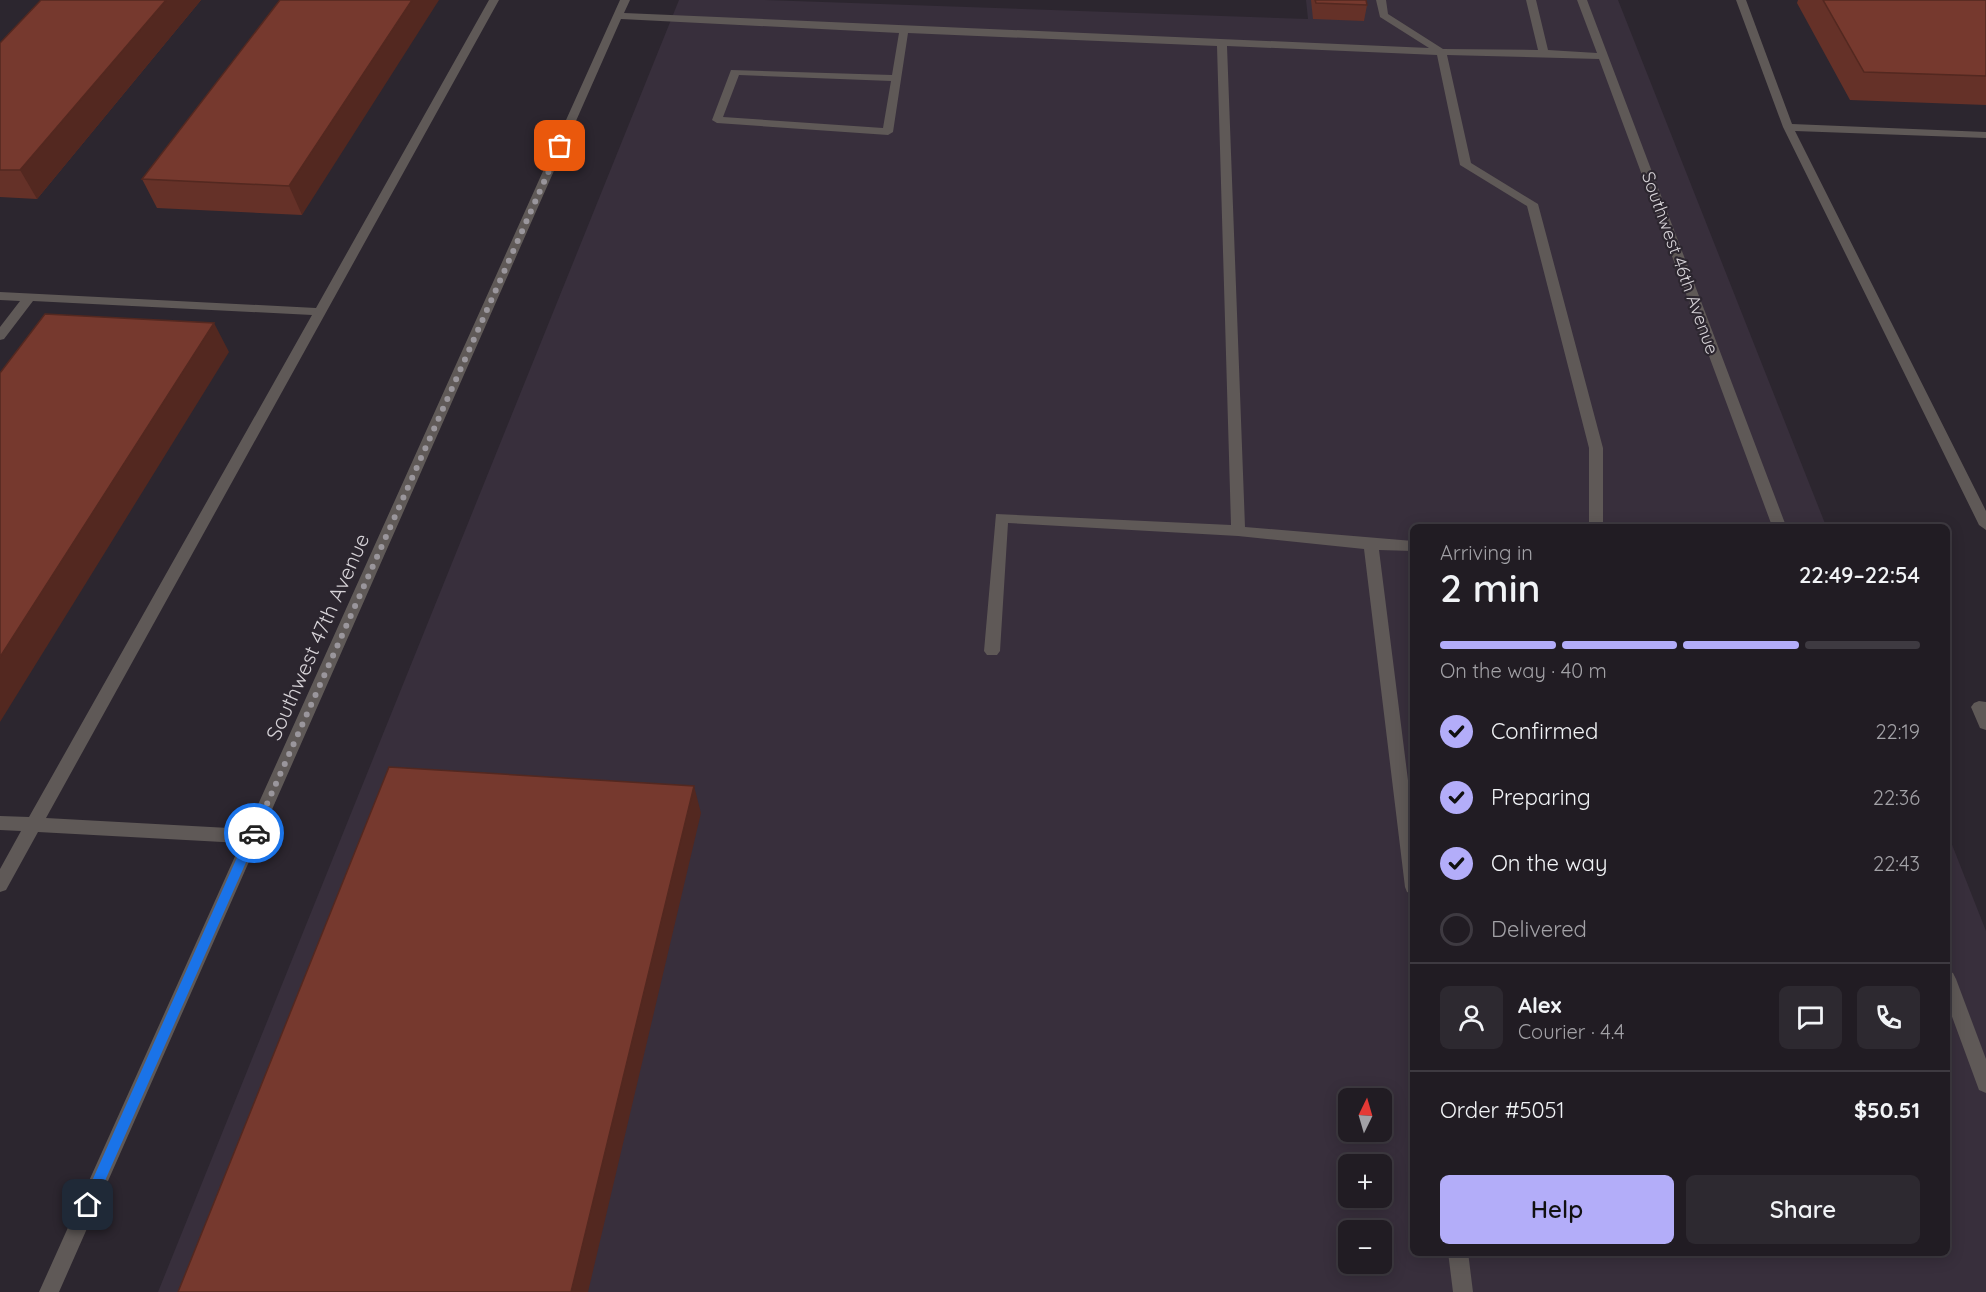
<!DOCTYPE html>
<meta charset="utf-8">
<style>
body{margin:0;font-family:Quicksand,sans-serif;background:#2d2930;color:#f1f3f6;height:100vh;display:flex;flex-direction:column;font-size:22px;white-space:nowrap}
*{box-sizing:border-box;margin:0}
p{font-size:20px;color:#a2a1a6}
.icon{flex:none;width:33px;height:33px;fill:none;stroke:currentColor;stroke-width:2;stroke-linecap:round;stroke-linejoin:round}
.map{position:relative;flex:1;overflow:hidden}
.sheet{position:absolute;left:1410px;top:524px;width:540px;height:732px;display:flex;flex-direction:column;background:#211c23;border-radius:9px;box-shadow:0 3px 15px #0003,0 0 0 2px #3e3a41}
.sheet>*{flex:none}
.needle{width:39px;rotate:5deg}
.buttons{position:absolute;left:1338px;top:1088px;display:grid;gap:12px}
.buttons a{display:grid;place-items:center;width:54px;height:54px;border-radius:9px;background:#211c23;box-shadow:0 3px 15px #0003,0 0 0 2px #3e3a41;font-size:30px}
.pin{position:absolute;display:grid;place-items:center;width:51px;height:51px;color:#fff;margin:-26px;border-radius:12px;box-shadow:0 3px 9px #0006}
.courier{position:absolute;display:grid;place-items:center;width:60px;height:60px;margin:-30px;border:4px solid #1a73e8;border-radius:50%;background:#fff;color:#222;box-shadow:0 2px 8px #0007}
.overview em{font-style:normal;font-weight:600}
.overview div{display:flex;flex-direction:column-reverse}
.overview{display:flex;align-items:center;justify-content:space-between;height:102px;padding:0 30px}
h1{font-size:39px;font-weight:600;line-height:45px}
.bar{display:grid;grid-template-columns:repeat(4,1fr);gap:9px 6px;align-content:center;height:72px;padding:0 30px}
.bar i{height:8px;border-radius:4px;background:#3e3a41}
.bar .current{background:#b3adf9}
.bar p{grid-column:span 4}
.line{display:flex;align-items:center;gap:15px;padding:0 30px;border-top:2px solid #3e3a41}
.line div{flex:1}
.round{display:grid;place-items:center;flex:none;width:63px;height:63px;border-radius:9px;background:#2d2930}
ol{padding:0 30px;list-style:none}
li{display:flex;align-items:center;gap:18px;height:66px}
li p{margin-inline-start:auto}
li .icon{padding:6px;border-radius:50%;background:#b3adf9;color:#111;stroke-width:4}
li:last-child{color:#a2a1a6}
li i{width:33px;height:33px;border:3px solid #3e3a41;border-radius:50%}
.action{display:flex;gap:12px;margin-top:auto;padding:12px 30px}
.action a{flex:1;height:69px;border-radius:9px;background:#b3adf9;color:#111;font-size:24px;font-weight:600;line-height:69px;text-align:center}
.action a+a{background:#2d2930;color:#f1f3f6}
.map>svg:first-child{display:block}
.built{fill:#382f3c;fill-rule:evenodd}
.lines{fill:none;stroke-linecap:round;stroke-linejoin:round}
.minor{fill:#5f5957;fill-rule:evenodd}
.wall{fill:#653128}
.shaded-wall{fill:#532820}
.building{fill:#76392e;stroke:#532820;stroke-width:1.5}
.route{fill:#1a73e8}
.done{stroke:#9a969c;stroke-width:6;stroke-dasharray:0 10.8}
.labels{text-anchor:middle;stroke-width:4.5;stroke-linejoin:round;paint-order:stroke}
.far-street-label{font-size:18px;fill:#d6d2d7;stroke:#2c262f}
.street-label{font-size:21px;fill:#d6d2d7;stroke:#2c262f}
</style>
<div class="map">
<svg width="1986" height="1292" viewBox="0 0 1986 1292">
<rect width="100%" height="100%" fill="#2c262f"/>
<path class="built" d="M 679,0 L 765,0 L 1308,19 L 1306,0 L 1618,0 L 1826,526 L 1413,526 L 1413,1252 L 1947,1252 L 1947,832 L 1986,931 L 1986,1292 L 158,1292 ZM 1348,1098 L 1382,1098 L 1382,1131 L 1348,1131 ZM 1348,1164 L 1382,1164 L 1382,1197 L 1348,1197 ZM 1348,1230 L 1382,1230 L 1382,1263 L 1348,1263 Z"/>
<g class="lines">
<path class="minor" d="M 489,0 L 499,0 L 46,818 L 247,829 L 620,0 L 630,0 L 624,13 L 1429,48 L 1380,17 L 1376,0 L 1386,0 L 1388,14 L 1443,49 L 1538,50 L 1526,0 L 1536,0 L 1548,50 L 1597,53 L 1577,0 L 1587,0 L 1786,526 L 1772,526 L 1599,59 L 1447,55 L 1471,163 L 1538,204 L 1603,448 L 1603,526 L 1589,526 L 1589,448 L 1527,206 L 1460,165 L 1437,55 L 1227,46 L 1245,527 L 1413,541 L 1413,551 L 1379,550 L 1413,820 L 1413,894 L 1407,892 L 1405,887 L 1364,549 L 1238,536 L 1008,523 L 1000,651 L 997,655 L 987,655 L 984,651 L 996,514 L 1231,525 L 1217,46 L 908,33 L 893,132 L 888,135 L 717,123 L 712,120 L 731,70 L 892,75 L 899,33 L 621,19 L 59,1292 L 39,1292 L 241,843 L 38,832 L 6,890 L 0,892 L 0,869 L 21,831 L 0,830 L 0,816 L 29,817 L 312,315 L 33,301 L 4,339 L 0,340 L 0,327 L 20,301 L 0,300 L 0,292 L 316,308 ZM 739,75 L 891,81 L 883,128 L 723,117 Z
M 1736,0 L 1746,0 L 1792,124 L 1986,132 L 1986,138 L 1795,131 L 1986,511 L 1986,530 L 1979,525 L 1783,127 Z
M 1979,701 L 1986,702 L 1986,730 L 1980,728 L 1971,707 L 1974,703 Z
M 1947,971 L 1953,973 L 1956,979 L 1986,1059 L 1986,1093 L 1979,1090 L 1947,1003 Z
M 1448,1252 L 1468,1252 L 1473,1292 L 1453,1292 Z"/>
</g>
<path class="wall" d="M 41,0 L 201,0 L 37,199 L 0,197 L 0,43 Z
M 280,0 L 302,215 L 157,208 L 142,179 Z
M 1311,0 L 1366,0 L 1367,5 L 1364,21 L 1313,19 Z
M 1798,0 L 1986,0 L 1986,105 L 1850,100 L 1797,3 Z"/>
<path class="shaded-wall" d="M 166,0 L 201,0 L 37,199 L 20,170 Z
M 412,0 L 439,0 L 302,215 L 289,186 Z
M 214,323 L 229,352 L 0,722 L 0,657 Z
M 694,786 L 701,813 L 588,1292 L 571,1292 Z"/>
<path class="building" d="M 41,0 L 166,0 L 20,170 L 0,170 L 0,43 Z
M 280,0 L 412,0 L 289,186 L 142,179 Z
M 1315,0 L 1366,0 L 1367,5 L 1316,3 Z
M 1823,0 L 1986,0 L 1986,76 L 1864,72 Z
M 45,314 L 214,323 L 0,657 L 0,373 Z
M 389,767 L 694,786 L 571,1292 L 178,1292 Z"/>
<path class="route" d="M 254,828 L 259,833 L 92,1210 L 88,1211 L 83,1210 L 81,1205 L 83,1201 L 248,833 Z"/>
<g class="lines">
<path class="done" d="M 254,833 L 560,146"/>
</g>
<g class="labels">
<g class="far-street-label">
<text transform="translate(1680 263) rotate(70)" y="6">Southwest 46th Avenue</text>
</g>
<g class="street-label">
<text transform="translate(318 637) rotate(-66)" y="7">Southwest 47th Avenue</text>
</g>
</g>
</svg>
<div class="buttons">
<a><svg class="needle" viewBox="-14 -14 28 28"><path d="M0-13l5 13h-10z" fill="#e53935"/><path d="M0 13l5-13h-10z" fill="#a2a1a6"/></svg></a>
<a>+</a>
<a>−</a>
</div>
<div class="pin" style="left:560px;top:146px;background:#ea580c"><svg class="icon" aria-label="bag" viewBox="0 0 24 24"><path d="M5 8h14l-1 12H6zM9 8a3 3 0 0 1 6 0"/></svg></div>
<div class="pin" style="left:88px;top:1205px;background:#1f2937"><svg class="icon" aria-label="home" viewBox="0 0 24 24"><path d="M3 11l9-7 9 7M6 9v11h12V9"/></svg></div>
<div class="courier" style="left:254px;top:833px"><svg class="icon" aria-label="car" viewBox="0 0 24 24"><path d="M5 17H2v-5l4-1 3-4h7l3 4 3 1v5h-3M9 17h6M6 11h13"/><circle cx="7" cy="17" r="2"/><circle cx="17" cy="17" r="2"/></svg></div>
<section class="sheet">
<div class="overview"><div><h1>2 min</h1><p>Arriving in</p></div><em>22:49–22:54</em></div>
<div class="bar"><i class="current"></i><i class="current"></i><i class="current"></i><i></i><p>On the way · 40 m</p></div>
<ol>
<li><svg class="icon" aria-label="check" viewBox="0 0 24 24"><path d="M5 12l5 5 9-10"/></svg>Confirmed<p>22:19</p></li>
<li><svg class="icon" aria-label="check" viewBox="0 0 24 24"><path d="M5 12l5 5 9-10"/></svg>Preparing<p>22:36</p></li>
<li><svg class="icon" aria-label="check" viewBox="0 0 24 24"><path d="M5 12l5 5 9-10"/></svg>On the way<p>22:43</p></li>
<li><i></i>Delivered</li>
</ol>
<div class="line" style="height:108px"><a class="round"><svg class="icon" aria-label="person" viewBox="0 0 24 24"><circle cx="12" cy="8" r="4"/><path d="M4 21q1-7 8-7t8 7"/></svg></a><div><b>Alex</b><p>Courier · 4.4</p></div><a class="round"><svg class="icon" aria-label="chat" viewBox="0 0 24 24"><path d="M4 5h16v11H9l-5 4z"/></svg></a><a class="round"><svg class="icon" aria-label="phone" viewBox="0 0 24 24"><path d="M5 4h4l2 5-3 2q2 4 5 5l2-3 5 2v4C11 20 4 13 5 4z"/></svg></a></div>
<div class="line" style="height:78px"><div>Order #5051</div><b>$50.51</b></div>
<div class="action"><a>Help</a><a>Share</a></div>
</section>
</div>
